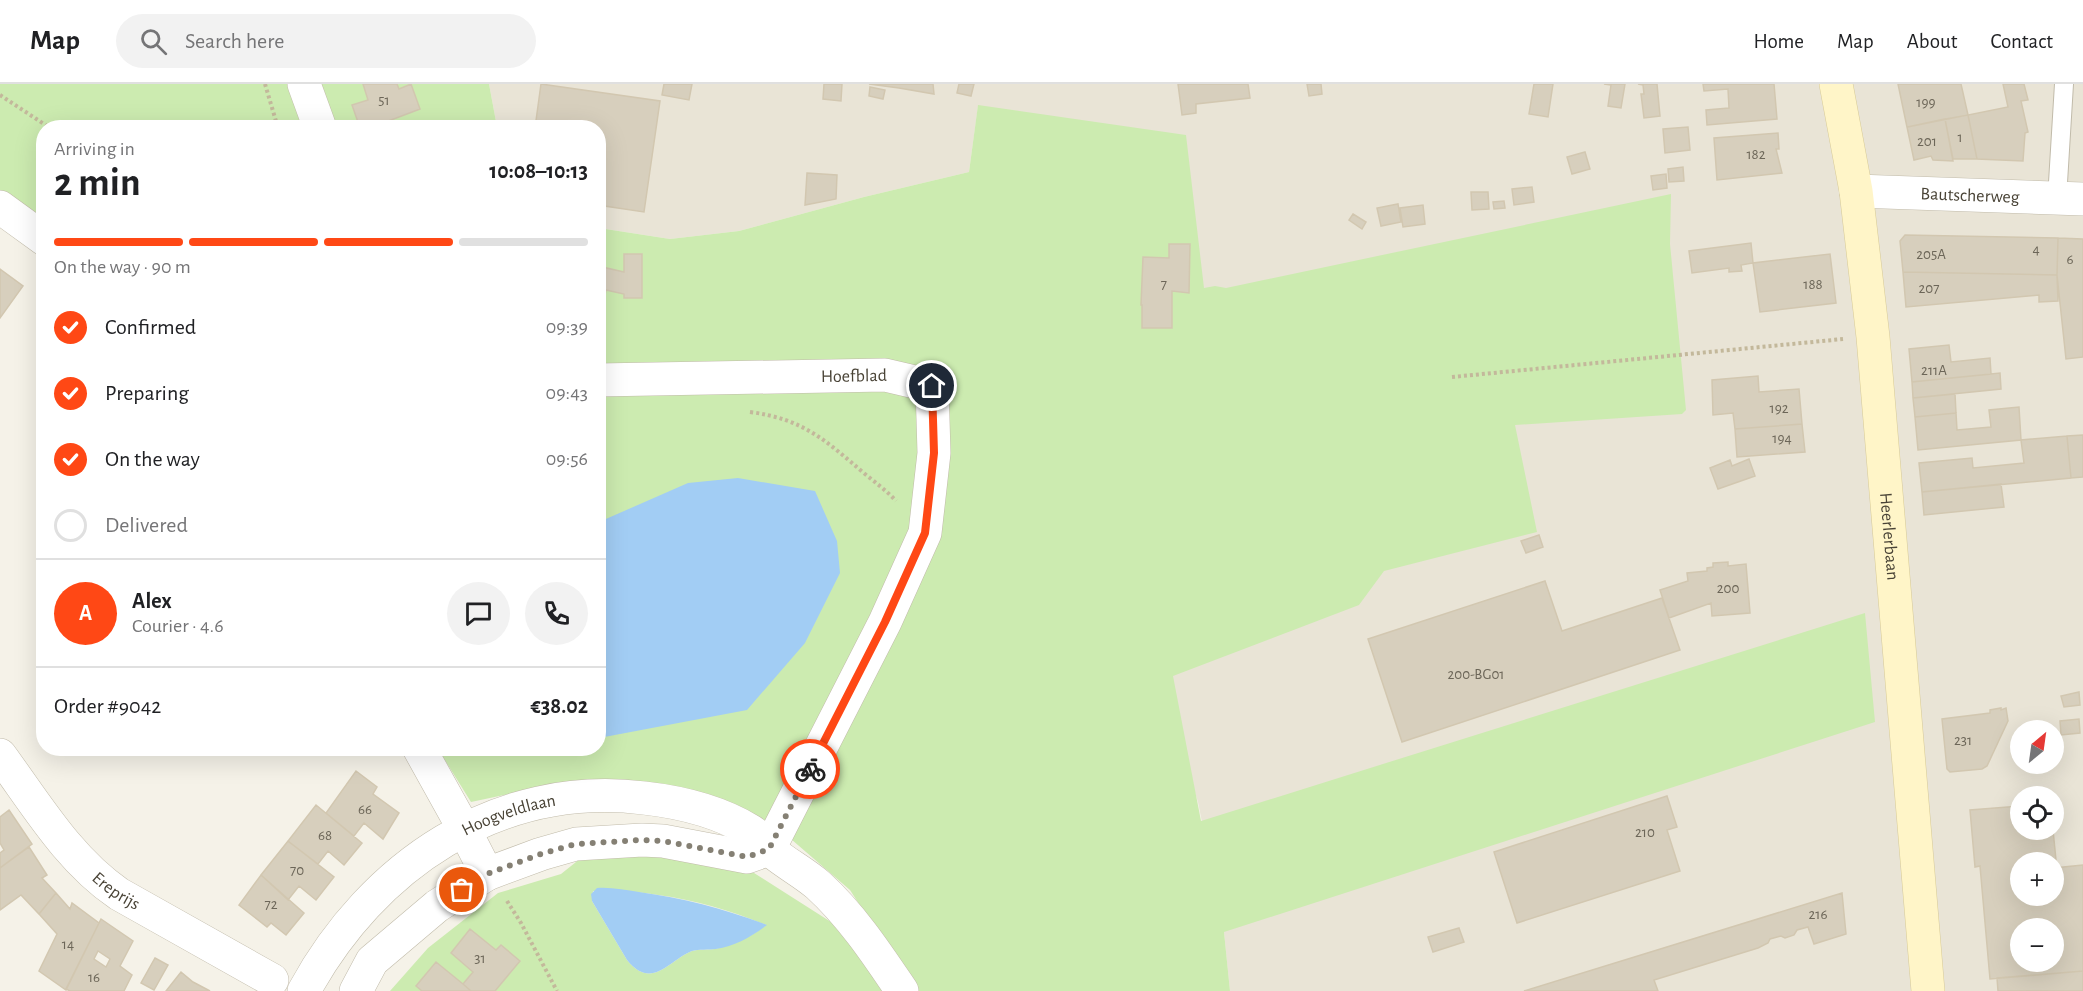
<!DOCTYPE html>
<meta charset="utf-8">
<style>
body{margin:0;font-family:"Alegreya Sans",sans-serif;background:#f2f2f2;color:#202124;height:100vh;display:flex;flex-direction:column;font-size:22px;white-space:nowrap}
*{box-sizing:border-box;margin:0}
p{font-size:20px;color:#757577}
.icon{flex:none;width:33px;height:33px;fill:none;stroke:currentColor;stroke-width:2;stroke-linecap:round;stroke-linejoin:round}
.map{position:relative;flex:1;overflow:hidden}
.side{position:absolute;left:36px;top:36px;width:570px;height:636px;display:flex;flex-direction:column;background:#fff;border-radius:24px;box-shadow:0 6px 24px #0002}
.side>*{flex:none}
.needle{width:39px;rotate:29deg}
.tools{position:absolute;left:2010px;top:636px;display:grid;gap:12px}
.tools a{display:grid;place-items:center;width:54px;height:54px;border-radius:50%;background:#fff;box-shadow:0 6px 24px #0002;font-size:30px}
.pin{position:absolute;display:grid;place-items:center;width:51px;height:51px;color:#fff;margin:-26px;border:3px solid #fff;border-radius:50%;box-shadow:0 2px 6px #0007}
.courier{position:absolute;display:grid;place-items:center;width:60px;height:60px;margin:-30px;border:4px solid #ff4815;border-radius:50%;background:#fff;color:#222;box-shadow:0 2px 8px #0007}
.summary em{font-style:normal;font-weight:700}
.summary div{display:flex;flex-direction:column-reverse}
.summary{display:flex;align-items:center;justify-content:space-between;height:102px;padding:0 18px}
h1{font-size:39px;font-weight:700;line-height:45px}
.bar{display:grid;grid-template-columns:repeat(4,1fr);gap:9px 6px;align-content:center;height:72px;padding:0 18px}
.bar i{height:8px;border-radius:4px;background:#e0e0e0}
.bar .on{background:#ff4815}
.bar p{grid-column:span 4}
.line{display:flex;align-items:center;gap:15px;padding:0 18px;border-top:2px solid #e0e0e0}
.line div{flex:1}
.round{display:grid;place-items:center;flex:none;width:63px;height:63px;border-radius:32px;background:#f2f2f2}
ol{padding:0 18px;list-style:none}
li{display:flex;align-items:center;gap:18px;height:66px}
li p{margin-inline-start:auto}
li .icon{padding:6px;border-radius:50%;background:#ff4815;color:#fff;stroke-width:4}
li:last-child{color:#757577}
li i{width:33px;height:33px;border:3px solid #e0e0e0;border-radius:50%}
header{display:flex;align-items:center;gap:36px;box-sizing:border-box;height:84px;padding:0 30px;background:#fff;border-bottom:2px solid #e0e0e0}
header strong{font-size:28px}
nav{display:flex;gap:33px;margin-inline-start:auto;font-size:21px}
.search{width:420px;height:54px;background:#f2f2f2;display:flex;align-items:center;gap:15px;box-sizing:border-box;padding:0 21px;border-radius:33px;color:#757577;font-size:22px}
.map>svg:first-child{display:block}
.residential{fill:#e9e4d6;fill-rule:evenodd}
.green{fill:#ccebb0;fill-rule:evenodd}
.water{fill:#a2cdf4}
.building{fill:#d7cfbd;stroke:#d2c7b0;stroke-width:1.5;fill-rule:evenodd}
.lines{fill:none;stroke-linecap:round;stroke-linejoin:round}
.lane-casing{stroke:#c1bbaa;stroke-width:20}
.street-casing{stroke:#c1bbaa;stroke-width:34}
.secondary-casing{stroke:#d7ca96;stroke-width:34}
.path{stroke:#c3b89b;stroke-width:4;stroke-dasharray:3 3;stroke-linecap:butt}
.lane{stroke:#fff;stroke-width:18}
.street{stroke:#fff;stroke-width:33}
.secondary{stroke:#fff5c8;stroke-width:33}
.done{stroke:#858074;stroke-width:6;stroke-dasharray:0 10.8}
.route{stroke:#ff4815;stroke-width:8}
.labels{text-anchor:middle;stroke-width:6;stroke-linejoin:round;paint-order:stroke}
.number-label{font-size:15px;fill:#6c6658}
.street-label{font-size:18px;fill:#494336;stroke:#fff}
</style>
<header>
<strong>Map</strong>
<div class="search"><svg class="icon" aria-label="search" viewBox="0 0 24 24"><circle cx="10" cy="10" r="6"/><path d="M15 15l6 6"/></svg>Search here</div>
<nav><a>Home</a><a>Map</a><a>About</a><a>Contact</a></nav>
</header>
<div class="map">
<svg width="2083" height="907" viewBox="0 0 2083 907">
<rect width="100%" height="100%" fill="#f5f2e8"/>
<path class="residential" d="M 489,0 L 2083,0 L 2083,907 L 1230,907 L 1224,848 L 1198,718 L 978,22 L 969,88 L 864,113 L 739,147 L 670,155 L 599,144 L 598,44 L 497,43 ZM 2020,646 L 2054,646 L 2054,680 L 2020,680 ZM 2020,712 L 2054,712 L 2054,746 L 2020,746 ZM 2020,778 L 2054,778 L 2054,812 L 2020,812 ZM 2020,844 L 2054,844 L 2054,878 L 2020,878 Z"/>
<path class="green" d="M 0,0 L 489,0 L 497,43 L 44,44 L 43,141 L 0,108 Z
M 978,21 L 1186,51 L 1204,204 L 1215,202 L 1226,204 L 1671,110 L 1670,160 L 1686,326 L 1682,330 L 1515,341 L 1537,448 L 1384,487 L 1359,521 L 1173,592 L 1201,737 L 1865,529 L 1875,638 L 1224,848 L 1230,907 L 915,907 L 850,806 L 784,749 L 644,701 L 566,698 L 471,718 L 438,665 L 598,664 L 599,144 L 670,155 L 739,147 L 864,113 L 969,88 Z
M 639,766 L 718,777 L 754,789 L 831,838 L 888,907 L 390,907 L 428,864 L 498,809 L 561,790 L 586,770 ZM 593,807 C 615,808 637,807 658,811 C 695,816 732,827 766,841 C 751,853 734,861 715,865 C 708,866 698,865 692,867 C 669,876 652,907 627,876 L 592,817 Z"/>
<path class="water" d="M 738,394 L 815,407 L 837,457 L 840,489 L 805,559 L 747,626 L 599,654 L 599,438 L 688,399 Z
M 597,804 C 611,803 625,806 639,808 C 683,814 725,825 767,841 C 751,853 735,862 716,865 C 709,866 698,865 692,867 C 669,876 652,907 627,876 L 592,817 L 591,810 Z"/>
<path class="building" d="M 363,0 L 397,0 L 399,5 L 411,0 L 420,25 L 370,44 L 360,44 L 352,21 L 368,16 Z
M 541,0 L 660,17 L 644,128 L 598,121 L 598,44 L 535,44 Z
M 664,0 L 692,0 L 689,16 L 662,11 Z
M 824,0 L 842,0 L 841,17 L 823,15 Z
M 869,0 L 933,0 L 934,10 L 899,4 Z
M 959,0 L 974,0 L 971,12 L 957,9 Z
M 1178,0 L 1248,0 L 1250,14 L 1196,20 L 1196,29 L 1182,31 Z
M 1307,0 L 1321,0 L 1322,10 L 1309,12 Z
M 1534,0 L 1553,0 L 1548,33 L 1529,30 Z
M 1604,0 L 1625,0 L 1621,24 L 1608,22 L 1611,1 Z
M 1638,0 L 1657,0 L 1660,32 L 1644,34 L 1641,10 L 1644,10 L 1643,1 Z
M 1703,0 L 1774,0 L 1777,35 L 1707,41 L 1706,26 L 1729,24 L 1728,5 L 1704,7 Z
M 1898,0 L 1961,0 L 1968,31 L 1907,43 Z
M 2003,0 L 2024,0 L 2028,16 L 2021,17 L 2028,48 L 2025,49 L 2023,77 L 1977,75 L 1968,31 L 2008,23 Z
M 870,3 L 885,6 L 883,15 L 869,12 Z
M 1968,31 L 1977,75 L 1953,75 L 1945,35 Z
M 1945,35 L 1953,77 L 1933,76 L 1931,72 L 1914,76 L 1907,43 Z
M 1688,43 L 1690,66 L 1665,69 L 1663,45 Z
M 1778,49 L 1779,65 L 1776,65 L 1782,89 L 1717,96 L 1714,54 Z
M 1585,68 L 1590,85 L 1572,90 L 1567,73 Z
M 1683,83 L 1684,97 L 1669,98 L 1668,85 Z
M 807,89 L 837,91 L 836,115 L 805,121 Z
M 1666,90 L 1667,104 L 1653,106 L 1651,92 Z
M 1532,103 L 1534,118 L 1514,121 L 1512,105 Z
M 1471,108 L 1488,108 L 1489,125 L 1472,126 Z
M 1504,117 L 1505,124 L 1494,125 L 1493,118 Z
M 1398,120 L 1401,138 L 1381,142 L 1377,124 Z
M 1423,121 L 1425,140 L 1403,143 L 1400,124 Z
M 1353,130 L 1366,138 L 1362,145 L 1349,136 Z
M 1905,151 L 2058,154 L 2057,191 L 1903,188 L 1900,157 Z
M 2058,154 L 2083,155 L 2083,273 L 2066,275 L 2057,191 Z
M 1751,159 L 1753,179 L 1741,181 L 1742,187 L 1729,188 L 1729,184 L 1692,189 L 1689,167 Z
M 1169,160 L 1190,160 L 1189,209 L 1172,207 L 1172,244 L 1142,244 L 1142,221 L 1141,221 L 1143,173 L 1169,174 Z
M 624,170 L 642,170 L 642,214 L 624,214 L 624,210 L 606,206 L 598,242 L 598,182 L 624,188 Z
M 1830,170 L 1836,219 L 1760,228 L 1753,179 Z
M 0,185 L 23,202 L 0,234 Z
M 1903,188 L 2057,191 L 2058,217 L 2039,218 L 2039,211 L 1906,223 Z
M 1949,261 L 1951,278 L 1990,274 L 1991,290 L 1912,298 L 1909,265 Z
M 2000,289 L 2001,305 L 1913,314 L 1912,298 Z
M 1758,292 L 1759,308 L 1799,305 L 1802,340 L 1735,345 L 1733,329 L 1713,331 L 1712,296 Z
M 1955,310 L 1956,329 L 1915,333 L 1913,314 Z
M 2019,323 L 2021,356 L 1918,366 L 1915,333 L 1956,329 L 1957,346 L 1991,343 L 1989,326 Z
M 1802,340 L 1805,368 L 1737,373 L 1735,345 Z
M 2083,351 L 2083,393 L 2071,394 L 2067,352 Z
M 2067,352 L 2071,394 L 1922,408 L 1919,379 L 1972,374 L 1973,384 L 2024,379 L 2021,356 Z
M 1749,375 L 1755,392 L 1718,405 L 1710,384 L 1730,376 L 1732,382 Z
M 2001,400 L 2004,423 L 1924,431 L 1922,408 Z
M 1539,451 L 1543,463 L 1526,469 L 1521,457 Z
M 1728,478 L 1728,482 L 1746,480 L 1750,529 L 1712,532 L 1711,519 L 1669,534 L 1660,506 L 1688,497 L 1687,489 L 1707,487 L 1707,484 L 1713,483 L 1713,479 Z
M 1545,497 L 1562,547 L 1662,514 L 1680,566 L 1402,658 L 1368,555 Z
M 2079,608 L 2080,621 L 2064,623 L 2061,612 Z
M 2001,624 L 2001,626 L 2006,624 L 2008,637 L 1987,682 L 1982,685 L 1950,688 L 1947,685 L 1942,635 L 1990,629 L 1990,626 Z
M 2079,635 L 2080,649 L 2061,651 L 2060,637 Z
M 356,687 L 377,703 L 373,710 L 399,729 L 383,755 L 364,739 L 354,752 L 326,729 Z
M 1667,712 L 1677,743 L 1667,746 L 1680,787 L 1517,839 L 1494,768 Z
M 316,721 L 362,759 L 344,781 L 328,767 L 318,780 L 288,757 Z
M 2020,722 L 2020,746 L 2053,746 L 2056,776 L 2048,777 L 2048,778 L 2020,778 L 2020,812 L 2054,812 L 2054,784 L 2083,781 L 2083,887 L 1990,895 L 1980,782 L 1975,783 L 1970,726 ZM 2020,844 L 2054,844 L 2054,878 L 2020,878 Z
M 9,726 L 32,760 L 0,784 L 0,769 L 4,766 L 0,759 L 0,733 Z
M 288,757 L 334,793 L 316,816 L 299,802 L 288,816 L 261,791 Z
M 29,763 L 47,791 L 42,794 L 56,809 L 39,830 L 21,811 L 0,826 L 0,784 Z
M 261,791 L 304,829 L 286,851 L 271,839 L 267,843 L 239,821 Z
M 56,809 L 70,825 L 72,819 L 99,839 L 66,906 L 39,887 L 57,850 L 39,830 Z
M 1842,809 L 1846,850 L 1814,860 L 1808,843 L 1797,846 L 1794,851 L 1785,854 L 1781,852 L 1770,855 L 1768,859 L 1758,864 L 1654,896 L 1658,907 L 1524,907 Z
M 101,835 L 133,857 L 120,882 L 132,891 L 124,907 L 70,907 L 66,905 ZM 98,867 L 110,875 L 106,883 L 94,875 Z
M 1459,844 L 1464,858 L 1433,868 L 1428,853 Z
M 470,845 L 496,866 L 501,861 L 520,877 L 495,907 L 471,907 L 463,900 L 473,888 L 451,869 Z
M 155,874 L 168,881 L 154,906 L 141,899 Z
M 436,878 L 463,900 L 471,907 L 422,907 L 416,902 Z
M 2083,887 L 2083,907 L 1998,907 L 1997,894 Z
M 181,888 L 193,898 L 210,907 L 166,907 Z"/>
<g class="lines">
<g class="lane-casing">
<path id="lane" d="M 2057,115 L 2064,0"/>
</g>
<g class="street-casing">
<g id="street">
<path d="M 304,0 L 320,44"/>
<path id="s1" d="M 1856,107 L 2083,115"/>
<path d="M 0,123 L 44,155"/>
<path id="s2" d="M 598,296 L 885,291 L 932,302 L 934,369 L 925,449 L 885,538 L 769,765"/>
<path d="M 419,664 L 464,745 L 487,790"/>
<path id="s3" d="M 0,671 C 36,720 68,775 119,810 L 272,896"/>
<path id="s4" d="M 304,907 C 372,782 497,696 644,714 C 680,718 720,728 751,747 C 759,752 764,760 770,766 C 785,779 803,788 818,801 C 852,832 877,870 902,907"/>
<path d="M 356,907 L 372,877 L 437,822 L 487,790 L 541,770 L 576,760 L 642,756 L 663,757 L 747,773 L 769,765"/>
</g>
</g>
<g class="secondary-casing">
<g id="secondary">
<path id="s5" d="M 1836,0 L 1856,107 L 1873,253 L 1928,907"/>
</g>
</g>
<path class="path" d="M 265,0 L 278,44
M 0,11 L 50,44
M 1452,293 L 1843,255
M 750,328 C 804,335 826,357 865,390 C 876,399 887,407 896,417
M 507,817 L 521,839 L 557,907"/>
<use href="#lane" class="lane"/>
<use href="#street" class="street"/>
<use href="#secondary" class="secondary"/>
</g>
<g class="lines">
<path class="done" d="M 462,806 L 487,790 L 541,770 L 576,760 L 642,756 L 663,757 L 747,773 L 769,765 L 810,685"/>
<path class="route" d="M 810,685 L 885,538 L 925,449 L 934,369 L 932,302"/>
</g>
<g class="labels">
<g class="number-label">
<text x="384" y="21">51</text>
<text x="1926" y="23">199</text>
<text x="1960" y="58">1</text>
<text x="1927" y="62">201</text>
<text x="1756" y="75">182</text>
<text x="2036" y="170">4</text>
<text x="1931" y="175">205A</text>
<text x="2070" y="180">6</text>
<text x="1164" y="205">7</text>
<text x="1813" y="205">188</text>
<text x="1929" y="209">207</text>
<text x="1934" y="291">211A</text>
<text x="1779" y="329">192</text>
<text x="1782" y="359">194</text>
<text x="1728" y="509">200</text>
<text x="1476" y="595">200-BG01</text>
<text x="1963" y="661">231</text>
<text x="365" y="730">66</text>
<text x="1645" y="753">210</text>
<text x="325" y="756">68</text>
<text x="297" y="791">70</text>
<text x="271" y="825">72</text>
<text x="1818" y="835">216</text>
<text x="68" y="865">14</text>
<text x="480" y="879">31</text>
<text x="94" y="898">16</text>
</g>
<g class="street-label">
<text dy="6" stroke="none"><textPath href="#s1" startOffset="114">Bautscherweg</textPath></text>
<text dy="6" stroke="none"><textPath href="#s2" startOffset="256">Hoefblad</textPath></text>
<text dy="6" stroke="none"><textPath href="#s5" startOffset="456">Heerlerbaan</textPath></text>
<text dy="6" stroke="none"><textPath href="#s4" startOffset="278">Hoogveldlaan</textPath></text>
<text dy="6" stroke="none"><textPath href="#s3" startOffset="180">Ereprijs</textPath></text>
</g>
</g>
</svg>
<div class="tools">
<a><svg class="needle" viewBox="-14 -14 28 28"><path d="M0-13l5 13h-10z" fill="#e53935"/><path d="M0 13l5-13h-10z" fill="#757577"/></svg></a>
<a><svg class="icon" aria-label="locate" viewBox="0 0 24 24"><circle cx="12" cy="12" r="6"/><path d="M12 2v4M12 18v4M2 12h4M18 12h4"/></svg></a>
<a>+</a>
<a>−</a>
</div>
<div class="pin" style="left:462px;top:806px;background:#ea580c"><svg class="icon" aria-label="bag" viewBox="0 0 24 24"><path d="M5 8h14l-1 12H6zM9 8a3 3 0 0 1 6 0"/></svg></div>
<div class="pin" style="left:932px;top:302px;background:#1f2937"><svg class="icon" aria-label="home" viewBox="0 0 24 24"><path d="M3 11l9-7 9 7M6 9v11h12V9"/></svg></div>
<div class="courier" style="left:810px;top:685px"><svg class="icon" aria-label="bike" viewBox="0 0 24 24"><circle cx="6" cy="16" r="4"/><circle cx="18" cy="16" r="4"/><path d="M6 16l4-8h5l3 8M10 8l3 8H6M13 5h3"/></svg></div>
<section class="side">
<div class="summary"><div><h1>2 min</h1><p>Arriving in</p></div><em>10:08–10:13</em></div>
<div class="bar"><i class="on"></i><i class="on"></i><i class="on"></i><i></i><p>On the way · 90 m</p></div>
<ol>
<li><svg class="icon" aria-label="check" viewBox="0 0 24 24"><path d="M5 12l5 5 9-10"/></svg>Confirmed<p>09:39</p></li>
<li><svg class="icon" aria-label="check" viewBox="0 0 24 24"><path d="M5 12l5 5 9-10"/></svg>Preparing<p>09:43</p></li>
<li><svg class="icon" aria-label="check" viewBox="0 0 24 24"><path d="M5 12l5 5 9-10"/></svg>On the way<p>09:56</p></li>
<li><i></i>Delivered</li>
</ol>
<div class="line" style="height:108px"><b class="round" style="background:#ff4815;color:#fff">A</b><div><b>Alex</b><p>Courier · 4.6</p></div><a class="round"><svg class="icon" aria-label="chat" viewBox="0 0 24 24"><path d="M4 5h16v11H9l-5 4z"/></svg></a><a class="round"><svg class="icon" aria-label="phone" viewBox="0 0 24 24"><path d="M5 4h4l2 5-3 2q2 4 5 5l2-3 5 2v4C11 20 4 13 5 4z"/></svg></a></div>
<div class="line" style="height:78px"><div>Order #9042</div><b>€38.02</b></div>
</section>
</div>
